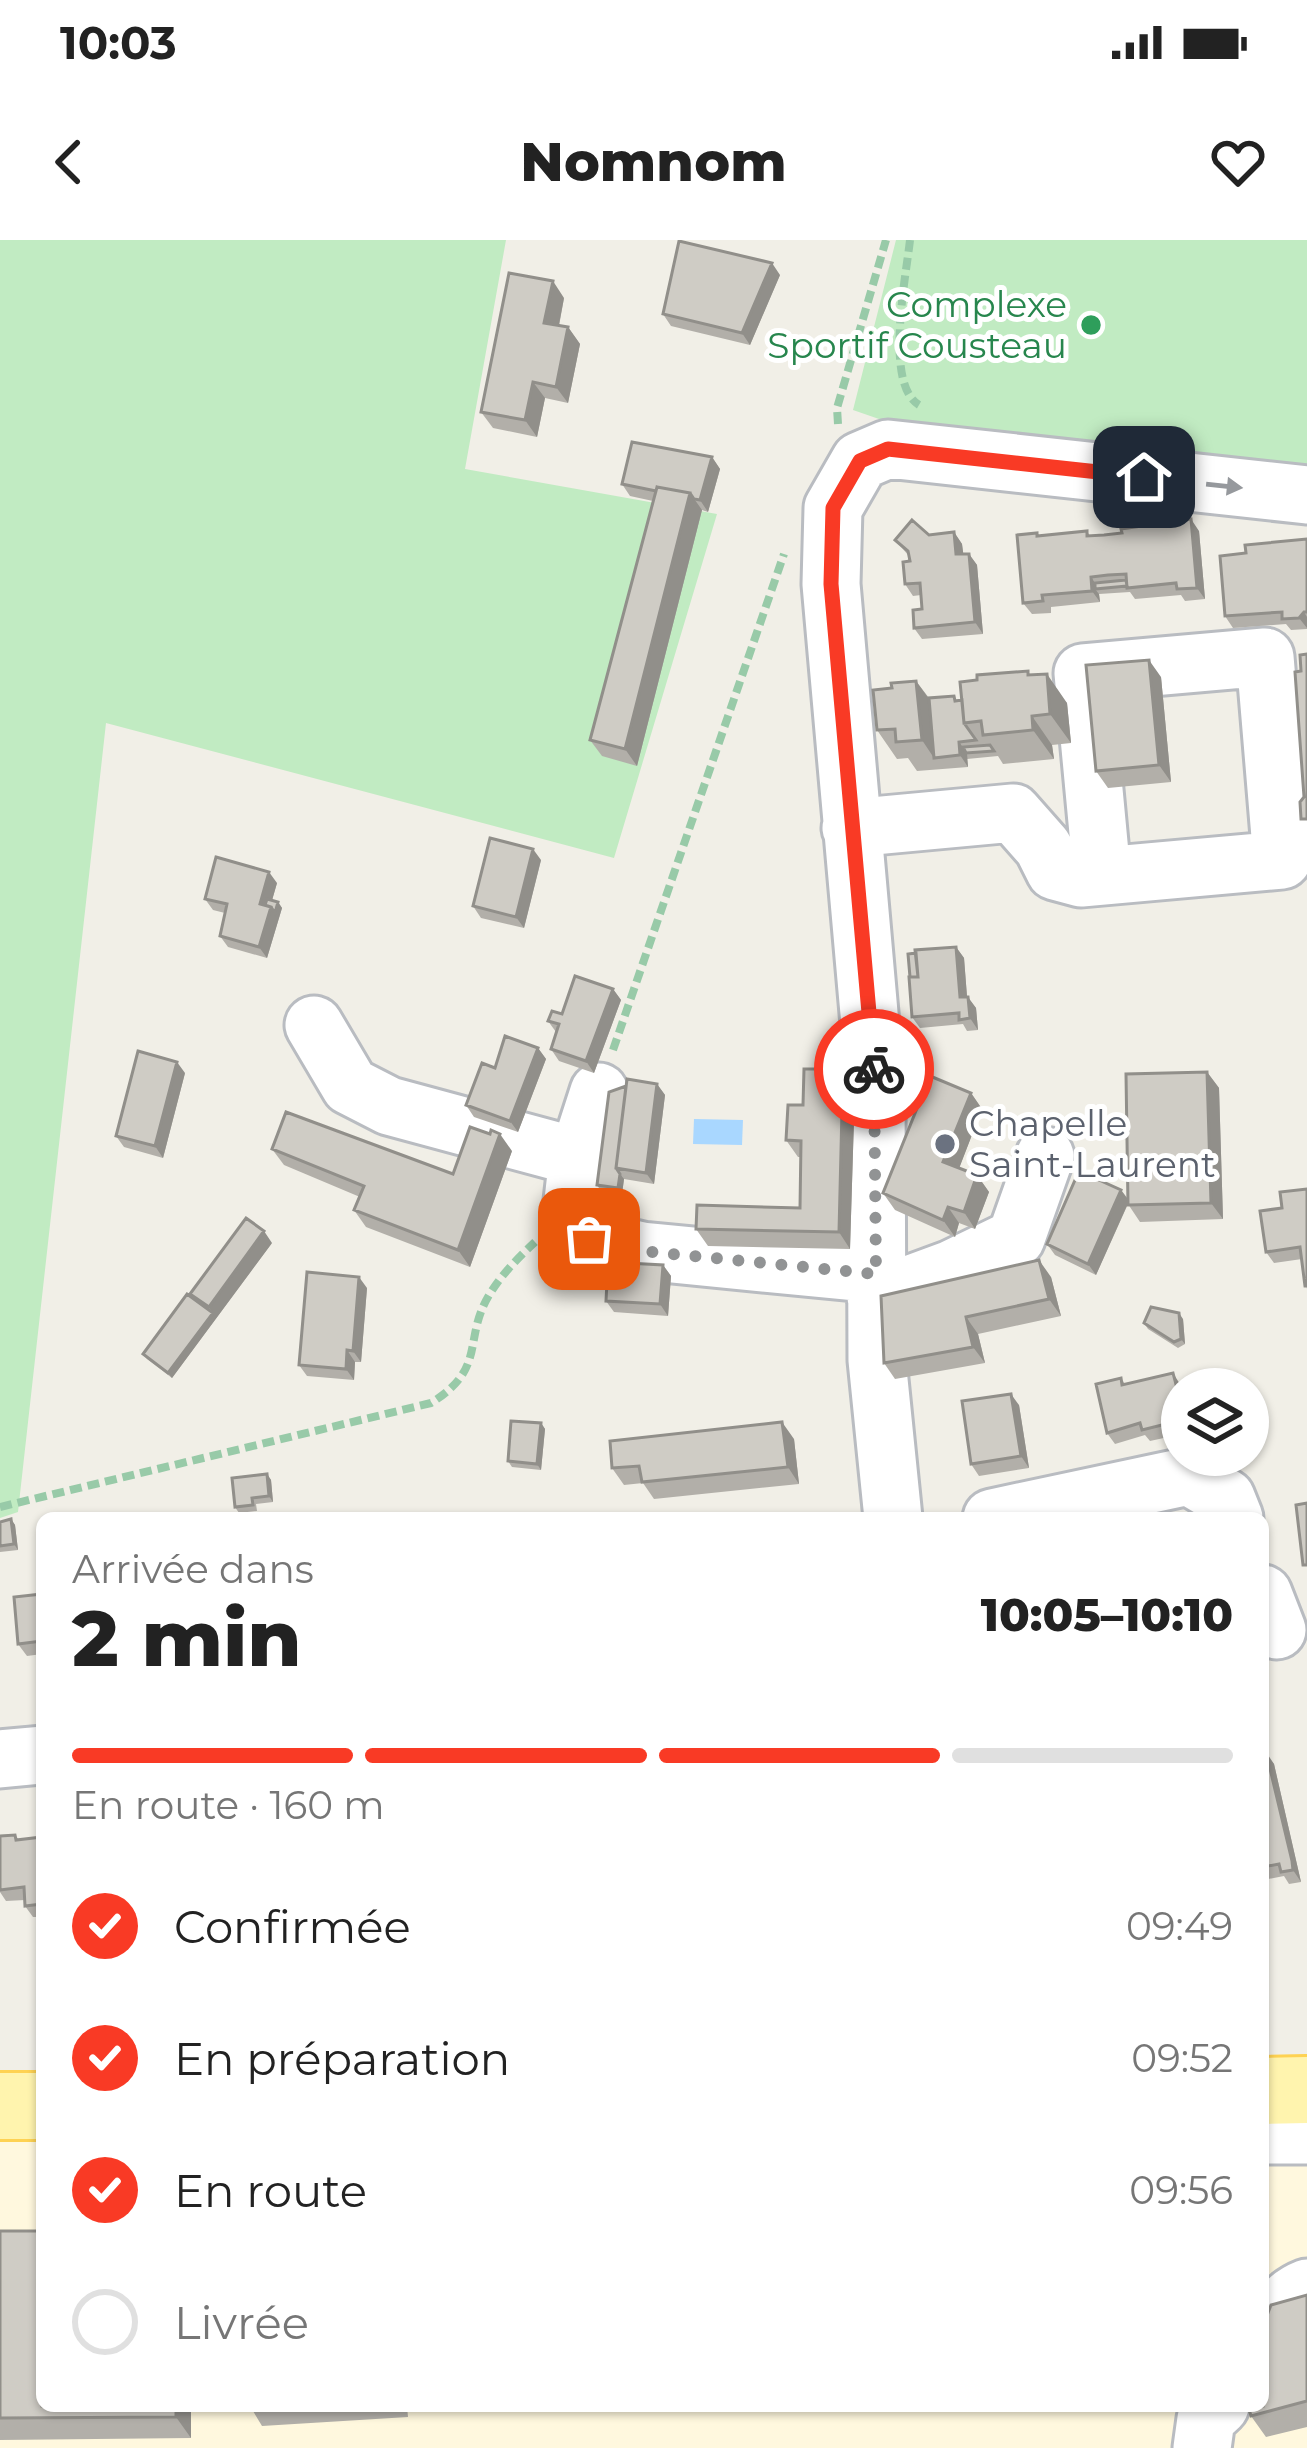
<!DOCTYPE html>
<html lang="fr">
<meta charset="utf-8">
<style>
body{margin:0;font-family:Montserrat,sans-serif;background:#f2f2f2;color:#222;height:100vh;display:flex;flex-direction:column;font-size:45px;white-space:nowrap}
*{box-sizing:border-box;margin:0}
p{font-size:39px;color:#767676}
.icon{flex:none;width:66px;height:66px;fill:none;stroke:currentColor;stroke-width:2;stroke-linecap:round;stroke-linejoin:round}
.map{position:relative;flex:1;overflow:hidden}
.details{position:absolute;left:36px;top:1272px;width:1233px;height:900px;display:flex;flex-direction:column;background:#fff;border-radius:18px;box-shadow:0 3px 9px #0004}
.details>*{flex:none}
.tools{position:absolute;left:1161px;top:1128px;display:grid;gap:24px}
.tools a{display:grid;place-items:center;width:108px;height:108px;border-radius:50%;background:#fff;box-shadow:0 3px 9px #0004;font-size:60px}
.pin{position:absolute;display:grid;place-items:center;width:102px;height:102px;color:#fff;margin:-51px;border-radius:24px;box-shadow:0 6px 18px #0006}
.courier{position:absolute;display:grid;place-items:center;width:120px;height:120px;margin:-60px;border:9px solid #f93a25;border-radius:50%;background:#fff;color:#222;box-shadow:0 3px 15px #0007}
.overview em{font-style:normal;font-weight:800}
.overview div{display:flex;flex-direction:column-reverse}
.overview{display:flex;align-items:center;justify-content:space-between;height:204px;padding:0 36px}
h1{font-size:78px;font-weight:800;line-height:90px}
.bar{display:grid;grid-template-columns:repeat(4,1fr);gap:18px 12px;align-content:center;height:144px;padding:0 36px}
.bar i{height:15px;border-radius:9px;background:#e0e0e0}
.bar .active{background:#f93a25}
.bar p{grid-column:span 4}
ol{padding:0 36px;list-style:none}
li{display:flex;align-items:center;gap:36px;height:132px}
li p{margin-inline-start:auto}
li .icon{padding:12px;border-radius:50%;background:#f93a25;color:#fff;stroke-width:4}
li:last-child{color:#767676}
li i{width:66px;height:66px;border:6px solid #e0e0e0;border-radius:50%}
.status{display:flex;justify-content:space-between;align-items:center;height:84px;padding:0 60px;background:#fff;direction:ltr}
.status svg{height:33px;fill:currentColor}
header{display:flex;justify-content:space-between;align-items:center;height:156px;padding:0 36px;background:#fff;font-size:54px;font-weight:800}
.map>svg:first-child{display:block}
.commercial{fill:#fff8de}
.green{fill:#c1ebc2}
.water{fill:#a9d7ff}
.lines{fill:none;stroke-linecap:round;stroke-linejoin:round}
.minor-casing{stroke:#b9bcc1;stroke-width:63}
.major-casing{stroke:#fed253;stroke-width:72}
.path{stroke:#98caa8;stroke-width:8;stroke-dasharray:12 6;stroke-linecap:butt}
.minor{stroke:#fff;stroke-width:57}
.major{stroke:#fff4ae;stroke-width:66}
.wall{fill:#b2afa9}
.shaded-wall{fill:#918f8a}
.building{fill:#cfccc5;stroke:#918f8a;stroke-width:3}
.oneway{fill:#96999d}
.done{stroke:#919394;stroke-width:12;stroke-dasharray:0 21.6}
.route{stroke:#f93a25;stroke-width:15}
.leisure-dot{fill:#2e9e5b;stroke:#fff;stroke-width:4.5}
.worship-dot{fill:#6b7280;stroke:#fff;stroke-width:4.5}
.labels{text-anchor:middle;stroke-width:10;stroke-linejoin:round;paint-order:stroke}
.leisure-label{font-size:36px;fill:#27864d;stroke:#fff;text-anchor:end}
.worship-label{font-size:36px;fill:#5b616d;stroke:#fff;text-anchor:start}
</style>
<div class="status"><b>10:03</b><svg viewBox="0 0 49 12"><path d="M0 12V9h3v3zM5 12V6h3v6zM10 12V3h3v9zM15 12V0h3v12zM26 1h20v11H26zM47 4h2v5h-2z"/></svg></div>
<header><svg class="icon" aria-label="back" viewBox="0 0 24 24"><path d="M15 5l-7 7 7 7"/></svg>Nomnom<svg class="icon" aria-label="heart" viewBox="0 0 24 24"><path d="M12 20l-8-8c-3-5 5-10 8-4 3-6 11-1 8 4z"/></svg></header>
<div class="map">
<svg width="1307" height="2208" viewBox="0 0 1307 2208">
<rect width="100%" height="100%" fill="#f1efe7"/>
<path class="commercial" d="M 1307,1879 L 1307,2208 L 0,2208 L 0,1884 L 42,1884 L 42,2166 L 1263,2166 L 1263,1880 Z"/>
<path class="green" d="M 0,0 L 506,0 L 465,229 L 717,274 L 614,618 L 106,483 L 18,1272 L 0,1278 Z
M 896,0 L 1307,0 L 1307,239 L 905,188 L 853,170 Z"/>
<path class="water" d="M 694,879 L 743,880 L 742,905 L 693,904 Z"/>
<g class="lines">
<g class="minor-casing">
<path id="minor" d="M 851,588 L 1013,573 L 1043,607 L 1055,631 L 1081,638 L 1282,620 L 1265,417 L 1083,433 L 1102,635
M 314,785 L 350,846 L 389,866 L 578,917
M 599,852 L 578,917 L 571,978 L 589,999 L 642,1011 L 876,1034
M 876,1057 L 952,1029 L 1016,998 L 1045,916
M 893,1278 L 877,1120 L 876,852 L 831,344 L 833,268 L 860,221 L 888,209 L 1307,255
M 992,1278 L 1189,1236 L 1226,1258 L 1234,1278
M 1263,1354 L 1277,1390
M 0,1519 L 42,1515
M 1263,1895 L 1307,1895
M 1263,2106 C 1273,2080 1279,2059 1307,2048
M 1202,2208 L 1206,2179 L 1220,2166"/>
</g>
<g class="major-casing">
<path id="major" d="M 1263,1851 L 1307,1850
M 0,1866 L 42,1866"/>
</g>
<path class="path" d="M 910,0 C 906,37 884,144 919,165
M 838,184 L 837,168 L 886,0
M 613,810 L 784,314
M 0,1267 L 431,1163 C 489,1127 461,1099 491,1052 C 502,1034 520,1016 535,1002"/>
<use href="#minor" class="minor"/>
<use href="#major" class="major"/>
</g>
<path class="wall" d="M 780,35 L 750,105 L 671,86 L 663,74 Z
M 564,58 L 559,86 L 568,87 L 580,104 L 568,163 L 545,158 L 537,197 L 493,188 L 481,172 Z
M 712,217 L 720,229 L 708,272 L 702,270 L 637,526 L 602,516 L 590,500 L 653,261 L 630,256 L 622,244 Z
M 1087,291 L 1090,296 L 1199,291 L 1205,359 L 1185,361 L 1181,355 L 1135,359 L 1130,352 L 1099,354 L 1100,362 L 1051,367 L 1051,373 L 1032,374 L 1023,363 L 1039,296 Z
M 954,292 L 962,304 L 963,314 L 969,314 L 977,325 L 983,394 L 922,399 L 914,388 L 922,369 L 921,355 L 913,356 L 905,344 L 909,316 L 895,300 Z
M 1307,299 L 1307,389 L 1291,390 L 1286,384 L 1233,388 L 1225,376 L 1246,313 Z
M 1031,435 L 1067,463 L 1071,503 L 1052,505 L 1054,519 L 1003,524 L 998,516 L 967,519 L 968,527 L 917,531 L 908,518 L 897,519 L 877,490 L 892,448 L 916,441 L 929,458 L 957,460 Z
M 1161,437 L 1171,542 L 1108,548 L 1096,531 Z
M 541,620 L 524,688 L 481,678 L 473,666 Z
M 277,643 L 272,660 L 278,662 L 282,668 L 267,718 L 228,707 L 220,696 L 225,673 L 213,670 L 205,659 Z
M 956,707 L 964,718 L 967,757 L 976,768 L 978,790 L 967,791 L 963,784 L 920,788 L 912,777 Z
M 613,749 L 621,760 L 594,833 L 559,821 L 551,809 L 556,792 L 548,781 Z
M 538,808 L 546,819 L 518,892 L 474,877 L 466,865 Z
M 1207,832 L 1219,848 L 1223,979 L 1140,982 L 1128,964 L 1096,1035 L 1055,1015 L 1047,1004 L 1121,950 L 1128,959 Z
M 185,833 L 163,918 L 124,907 L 116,896 Z
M 657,844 L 665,855 L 654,944 L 624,939 L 622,954 L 601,951 L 597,945 Z
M 855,846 L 850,1009 L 708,1006 L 696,989 L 800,968 L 801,917 L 798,917 L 786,900 L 803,865 Z
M 971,853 L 982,869 L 959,928 L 977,935 L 989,952 L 975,989 L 959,983 L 955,997 L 895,970 L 883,953 Z
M 272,909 L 453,934 L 512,911 L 470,1027 L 366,987 L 354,970 L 360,957 L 284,925 Z
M 1307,949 L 1307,1049 L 1302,1019 L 1274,1023 L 1266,1012 L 1282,968 Z
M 272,1003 L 172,1138 L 147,1119 L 143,1114 L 194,1058 L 190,1054 Z
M 663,1025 L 671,1036 L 668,1076 L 614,1072 L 606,1061 Z
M 1051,1037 L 1061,1076 L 978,1094 L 985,1123 L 895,1139 L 884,1123 L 881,1056 Z
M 367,1048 L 361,1122 L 355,1122 L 354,1140 L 307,1136 L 299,1125 Z
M 1183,1079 L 1185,1104 L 1178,1108 L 1148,1089 L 1144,1083 Z
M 1121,1138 L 1125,1144 L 1181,1144 L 1182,1194 L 1150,1201 L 1145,1195 L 1115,1204 L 1107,1193 Z
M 1019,1165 L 1029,1228 L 979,1236 L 971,1224 Z
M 541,1183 L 545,1189 L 541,1230 L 512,1227 L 508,1221 Z
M 794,1199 L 799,1244 L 654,1259 L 643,1243 L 624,1245 L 612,1228 Z
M 267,1234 L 271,1240 L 273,1262 L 256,1264 L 257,1271 L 239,1273 L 235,1267 Z
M 11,1279 L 15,1285 L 18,1310 L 0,1312 L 0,1282 Z
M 42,1354 L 42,1414 L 27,1416 L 18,1404 Z
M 1263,1513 L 1274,1524 L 1301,1642 L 1289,1644 L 1284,1636 L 1263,1640 Z
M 15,1595 L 19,1600 L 42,1597 L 42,1677 L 33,1677 L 25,1666 L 25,1660 L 6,1661 L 0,1652 L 0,1596 Z
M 0,1991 L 191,2166 L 191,2198 L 0,2200 Z
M 1307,2055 L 1307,2187 L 1266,2197 L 1251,2176 Z
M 250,2166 L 407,2166 L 408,2177 L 262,2186 Z
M 512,2166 L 754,2166 L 754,2171 L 533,2172 L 529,2167 Z
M 860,2166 L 934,2166 L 934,2170 L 863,2170 Z"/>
<path class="shaded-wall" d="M 772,23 L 780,35 L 750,105 L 742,93 Z
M 553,41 L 564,58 L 556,100 L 544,83 Z
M 568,87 L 580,104 L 568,163 L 556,147 Z
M 533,142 L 545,158 L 537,197 L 525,180 Z
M 712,217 L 720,229 L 708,272 L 700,260 Z
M 690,253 L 702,270 L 637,526 L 625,509 Z
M 1191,279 L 1199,291 L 1205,359 L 1197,348 Z
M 954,292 L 962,304 L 965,326 L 956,314 Z
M 969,314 L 977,325 L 983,394 L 975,382 Z
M 1091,337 L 1099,349 L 1095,349 L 1099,354 L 1100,362 L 1092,351 Z
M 1304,372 L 1307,377 L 1307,388 L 1299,378 Z
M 1149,420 L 1161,437 L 1171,542 L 1159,525 Z
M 1047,434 L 1067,463 L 1071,503 L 1050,474 Z
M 916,441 L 937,470 L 934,518 L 922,500 Z
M 1032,476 L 1052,505 L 1054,519 L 1033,490 Z
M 959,502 L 967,513 L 968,527 L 960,515 Z
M 533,609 L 541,620 L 524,688 L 516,677 Z
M 269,632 L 277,643 L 269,671 L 260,664 Z
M 278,662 L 282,668 L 267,718 L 259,707 L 271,667 Z
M 956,707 L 964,718 L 968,769 L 960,757 Z
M 613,749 L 621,760 L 594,833 L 586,821 Z
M 968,757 L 976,768 L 978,790 L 970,778 Z
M 538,808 L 546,819 L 518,892 L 510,881 Z
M 177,822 L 185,833 L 163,918 L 155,906 Z
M 843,829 L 855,846 L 850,1009 L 839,992 Z
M 1207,832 L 1219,848 L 1223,979 L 1211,963 Z
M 657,844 L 665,855 L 654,944 L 646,933 Z
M 971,853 L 982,869 L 955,939 L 943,922 Z
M 500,894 L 512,911 L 470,1027 L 458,1010 Z
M 620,934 L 624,939 L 622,954 L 618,948 Z
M 977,935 L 989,952 L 975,989 L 964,972 Z
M 1121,950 L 1129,961 L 1096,1035 L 1088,1024 Z
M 948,967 L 959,983 L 955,997 L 943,980 Z
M 264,991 L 272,1003 L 172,1138 L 168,1133 L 212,1073 L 209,1067 Z
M 1039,1020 L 1051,1037 L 1061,1076 L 1049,1059 Z
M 663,1025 L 671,1036 L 668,1076 L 660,1064 Z
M 359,1037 L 367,1048 L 361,1122 L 353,1111 Z
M 1179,1073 L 1183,1079 L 1185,1104 L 1181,1099 Z
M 966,1077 L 978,1094 L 985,1123 L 973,1107 Z
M 347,1110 L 355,1122 L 354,1140 L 346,1129 Z
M 1173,1133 L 1183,1149 L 1182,1168 Z
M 1011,1154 L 1019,1165 L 1029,1228 L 1021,1216 Z
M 782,1182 L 794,1199 L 799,1244 L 788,1227 Z
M 541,1183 L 545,1189 L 541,1230 L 537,1224 Z
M 267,1234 L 271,1240 L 273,1262 L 269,1256 Z
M 11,1279 L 15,1285 L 18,1310 L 14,1304 Z
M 1266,1512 L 1274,1524 L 1301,1642 L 1293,1630 Z
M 176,2166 L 191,2166 L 191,2198 L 176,2177 Z"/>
<path class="building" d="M 679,1 L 772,23 L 742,93 L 663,74 Z
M 509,33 L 553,41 L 544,83 L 568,87 L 556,147 L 533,142 L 525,180 L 481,172 Z
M 632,202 L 712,217 L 700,260 L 694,259 L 690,253 L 657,247 L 656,251 L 622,244 Z
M 657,247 L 690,253 L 625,509 L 590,500 Z
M 1191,279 L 1197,348 L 1177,349 L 1176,343 L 1127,348 L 1126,334 L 1108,335 L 1091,337 L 1092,351 L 1042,355 L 1043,361 L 1023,363 L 1017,295 L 1037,293 L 1037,296 L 1087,291 L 1087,296 L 1104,295 L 1122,293 L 1121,289 Z
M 912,280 L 929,295 L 954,292 L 956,314 L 969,314 L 975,382 L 914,388 L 913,370 L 922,369 L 920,343 L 905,344 L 903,322 L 910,321 L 908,311 L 895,300 Z
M 1307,299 L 1307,372 L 1304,372 L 1299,378 L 1282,379 L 1282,372 L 1225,376 L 1220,316 L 1246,313 L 1245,305 Z
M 1126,340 L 1127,346 L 1095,349 L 1095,343 Z
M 1307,414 L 1307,579 L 1301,579 L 1300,562 L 1304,557 L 1295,432 L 1301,431 L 1300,415 Z
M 1149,420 L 1159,525 L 1096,531 L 1086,425 Z
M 1028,431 L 1028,435 L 1047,434 L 1050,474 L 1032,476 L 1033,490 L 983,495 L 981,481 L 964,483 L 960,442 L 977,440 L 977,435 Z
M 916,441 L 922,500 L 896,502 L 895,489 L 877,490 L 873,450 L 892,448 L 891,443 Z
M 954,456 L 955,461 L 962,460 L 964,483 L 976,500 L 959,502 L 960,515 L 934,518 L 929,458 Z
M 990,505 L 994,511 L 966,513 L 963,507 Z
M 490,598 L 533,609 L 516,677 L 473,666 Z
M 216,617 L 269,632 L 260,664 L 271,667 L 259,707 L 220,696 L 227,664 L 205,659 Z
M 267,659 L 278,662 L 275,673 L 271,667 L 265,665 Z
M 956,707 L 960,757 L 968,757 L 970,778 L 959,780 L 959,773 L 912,777 L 909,737 L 918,737 L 915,710 Z
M 916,713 L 918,737 L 910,737 L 908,714 Z
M 575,736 L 613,749 L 586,821 L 551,809 L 559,784 L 548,781 L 552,771 L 562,774 Z
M 505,796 L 538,808 L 510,881 L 466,865 L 482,823 L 495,828 Z
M 138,811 L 177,822 L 155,906 L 116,896 Z
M 804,829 L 843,829 L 839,992 L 696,989 L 697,965 L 800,968 L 801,901 L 786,900 L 788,865 L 803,865 Z
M 1207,832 L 1211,963 L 1128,965 L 1126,834 Z
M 930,836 L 971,853 L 943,922 L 977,935 L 964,972 L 948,967 L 943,980 L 883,953 Z
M 627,839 L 657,844 L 646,933 L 616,928 Z
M 626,846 L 616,928 L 620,934 L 618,948 L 597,945 L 609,852 Z
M 286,872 L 453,934 L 470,887 L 490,894 L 491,890 L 500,894 L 458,1010 L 354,970 L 364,946 L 272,909 Z
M 1079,931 L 1121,950 L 1088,1024 L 1047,1004 Z
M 1307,949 L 1307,1046 L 1305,1046 L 1300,1007 L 1266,1012 L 1260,971 L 1282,968 L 1280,952 Z
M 246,978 L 264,991 L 209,1067 L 190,1054 Z
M 1039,1020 L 1049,1059 L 966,1077 L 973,1107 L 884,1123 L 881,1056 Z
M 608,1022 L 663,1025 L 660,1064 L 606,1061 Z
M 307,1032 L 359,1037 L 353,1111 L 347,1110 L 346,1129 L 299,1125 Z
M 187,1054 L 213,1073 L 168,1133 L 143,1114 Z
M 1151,1067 L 1179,1073 L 1181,1099 L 1174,1102 L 1144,1083 Z
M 1173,1133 L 1182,1168 L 1182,1180 L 1142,1190 L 1140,1183 L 1107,1193 L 1096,1144 L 1121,1138 L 1122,1145 Z
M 1011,1154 L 1021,1216 L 971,1224 L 962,1161 Z
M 511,1181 L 541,1183 L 537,1224 L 508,1221 Z
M 782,1182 L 788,1227 L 642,1242 L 639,1226 L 612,1228 L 610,1201 Z
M 267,1234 L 269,1256 L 252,1258 L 253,1265 L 235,1267 L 232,1238 Z
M 1307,1263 L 1307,1325 L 1303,1325 L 1296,1265 Z
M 11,1279 L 14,1304 L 0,1306 L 0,1282 Z
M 42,1354 L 42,1401 L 18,1404 L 14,1357 Z
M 1266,1512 L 1292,1621 L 1293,1630 L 1281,1632 L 1279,1624 L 1263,1627 L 1263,1513 Z
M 15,1595 L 16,1600 L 42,1597 L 42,1664 L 25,1666 L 24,1647 L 0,1650 L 0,1596 Z
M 0,1991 L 42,1991 L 42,2166 L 176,2166 L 176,2177 L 0,2178 Z
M 1307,2055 L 1307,2161 L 1251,2176 L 1248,2166 L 1263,2166 L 1263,2086 L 1271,2065 Z
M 250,2166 L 296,2166 L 250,2169 Z"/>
<defs><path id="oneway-solid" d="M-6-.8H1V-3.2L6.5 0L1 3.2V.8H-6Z" transform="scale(3)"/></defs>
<use class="oneway" href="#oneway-solid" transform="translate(1224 246) rotate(6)"/>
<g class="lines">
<path class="done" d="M 589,999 L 642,1011 L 876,1034 L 874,829"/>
<path class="route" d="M 874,829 L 831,344 L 833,268 L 860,221 L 888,209 L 1144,237"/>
</g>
<circle class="leisure-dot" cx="1091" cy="85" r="12"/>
<circle class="worship-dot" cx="945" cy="904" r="12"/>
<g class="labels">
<g class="leisure-label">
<text x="1067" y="77">Complexe<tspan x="1067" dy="41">Sportif Cousteau</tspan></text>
</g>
<g class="worship-label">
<text x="969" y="896">Chapelle<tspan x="969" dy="41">Saint-Laurent</tspan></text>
</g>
</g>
</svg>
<div class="tools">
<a><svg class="icon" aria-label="layers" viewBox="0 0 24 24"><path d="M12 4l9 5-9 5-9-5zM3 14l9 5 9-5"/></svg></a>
</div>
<div class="pin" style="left:589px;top:999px;background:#ea580c"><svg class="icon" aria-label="bag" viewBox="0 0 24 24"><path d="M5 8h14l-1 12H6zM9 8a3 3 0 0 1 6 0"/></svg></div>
<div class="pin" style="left:1144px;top:237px;background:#1f2937"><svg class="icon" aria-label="home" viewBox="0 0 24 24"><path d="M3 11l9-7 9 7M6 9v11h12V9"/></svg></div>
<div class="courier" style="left:874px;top:829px"><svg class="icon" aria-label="bike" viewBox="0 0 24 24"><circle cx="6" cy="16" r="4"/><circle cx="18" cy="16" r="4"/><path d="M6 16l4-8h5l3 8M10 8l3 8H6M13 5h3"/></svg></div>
<section class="details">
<div class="overview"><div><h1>2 min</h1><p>Arrivée dans</p></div><em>10:05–10:10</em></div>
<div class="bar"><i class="active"></i><i class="active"></i><i class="active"></i><i></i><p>En route · 160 m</p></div>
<ol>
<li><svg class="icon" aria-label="check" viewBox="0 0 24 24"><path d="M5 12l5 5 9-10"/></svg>Confirmée<p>09:49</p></li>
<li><svg class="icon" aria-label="check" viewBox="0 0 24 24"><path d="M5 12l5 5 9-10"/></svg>En préparation<p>09:52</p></li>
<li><svg class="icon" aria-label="check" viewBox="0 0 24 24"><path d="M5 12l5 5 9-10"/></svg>En route<p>09:56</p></li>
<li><i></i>Livrée</li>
</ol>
</section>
</div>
